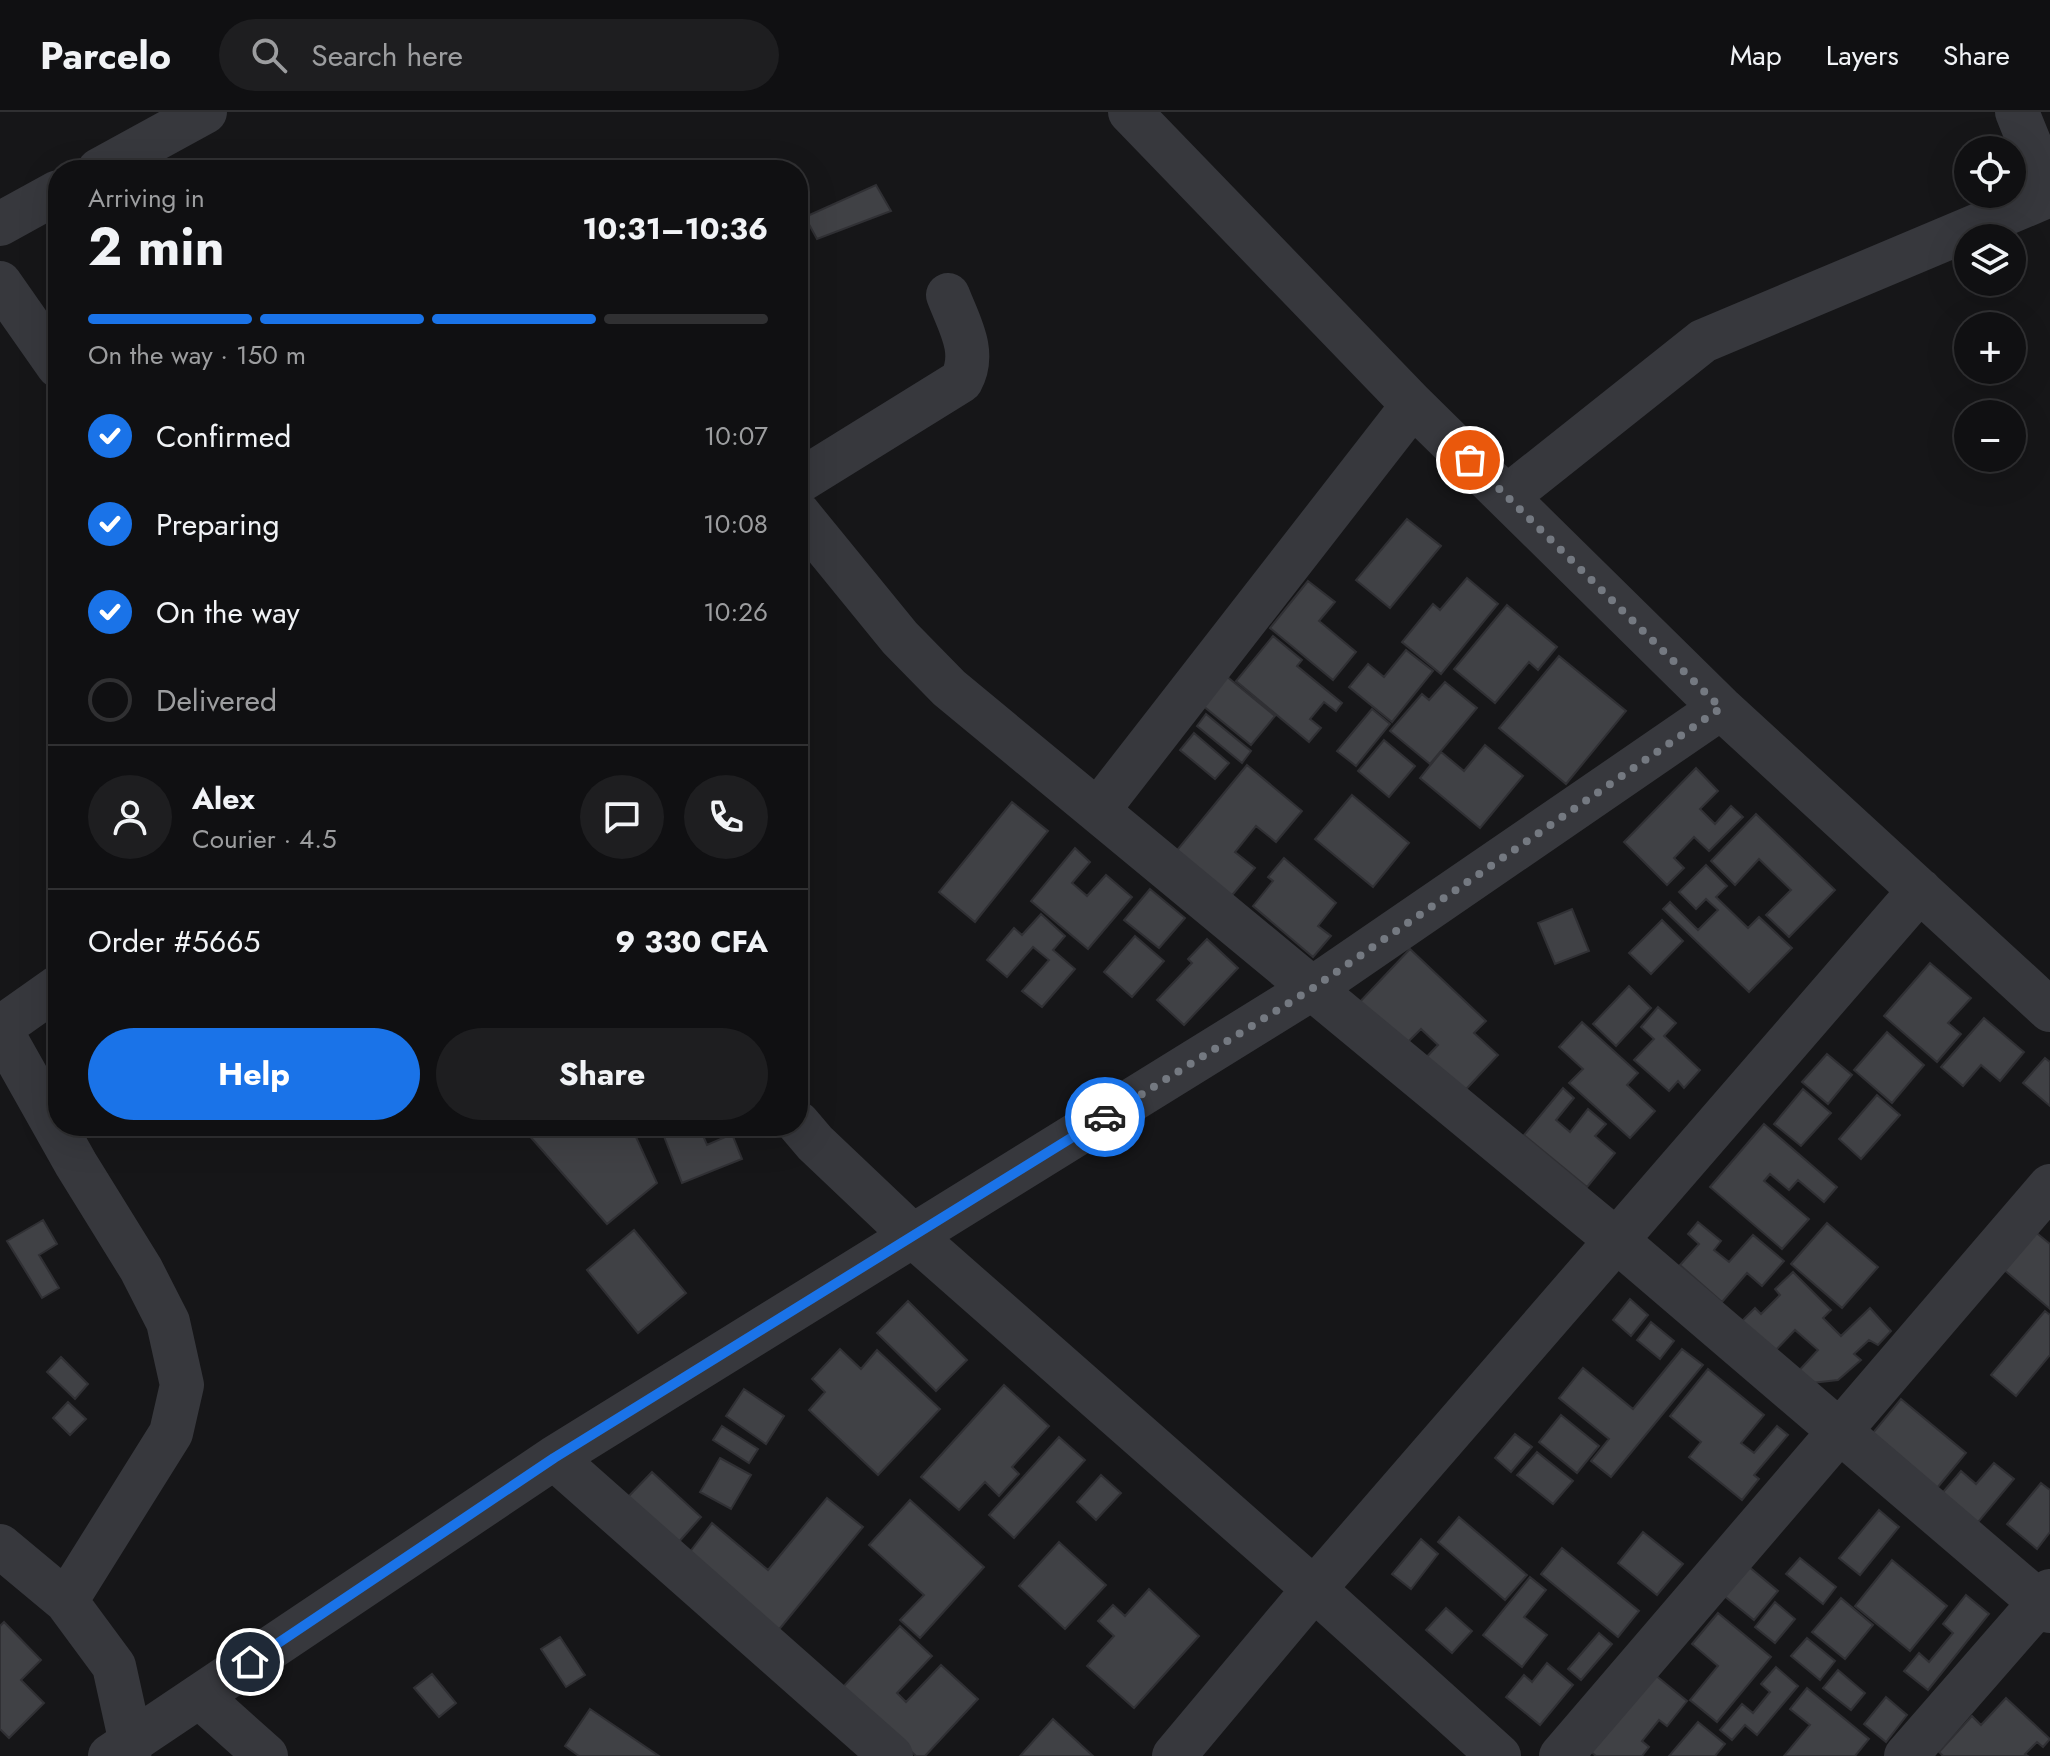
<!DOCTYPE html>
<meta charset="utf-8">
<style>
body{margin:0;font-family:Jost,sans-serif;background:#1e1e20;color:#f1f3f6;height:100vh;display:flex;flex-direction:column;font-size:30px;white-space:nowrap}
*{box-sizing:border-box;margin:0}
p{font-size:26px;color:#9c9d9f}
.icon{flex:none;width:44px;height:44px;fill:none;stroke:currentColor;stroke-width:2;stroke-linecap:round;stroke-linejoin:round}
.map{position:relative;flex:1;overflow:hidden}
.details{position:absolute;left:48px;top:48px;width:760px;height:976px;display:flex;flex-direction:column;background:#101012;border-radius:32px;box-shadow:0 8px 32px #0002,0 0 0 2px #303032}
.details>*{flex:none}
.buttons{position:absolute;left:1954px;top:24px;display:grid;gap:16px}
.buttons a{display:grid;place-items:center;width:72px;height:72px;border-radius:50%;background:#101012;box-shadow:0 8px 32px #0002,0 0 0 2px #303032;font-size:40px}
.pin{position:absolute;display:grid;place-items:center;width:68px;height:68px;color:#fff;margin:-34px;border:4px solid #fff;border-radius:50%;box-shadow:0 2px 8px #0007}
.courier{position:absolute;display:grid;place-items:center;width:80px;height:80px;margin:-40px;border:6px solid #1a73e8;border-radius:50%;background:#fff;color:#222;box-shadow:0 2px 10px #0007}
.head em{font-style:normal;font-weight:700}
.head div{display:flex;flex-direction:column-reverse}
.head{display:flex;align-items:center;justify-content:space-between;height:136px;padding:0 40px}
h1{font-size:52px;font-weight:700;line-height:60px}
.bar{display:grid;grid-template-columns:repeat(4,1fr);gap:12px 8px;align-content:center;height:96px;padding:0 40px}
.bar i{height:10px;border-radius:6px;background:#303032}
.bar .active{background:#1a73e8}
.bar p{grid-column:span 4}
.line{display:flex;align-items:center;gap:20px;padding:0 40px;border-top:2px solid #303032}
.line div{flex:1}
.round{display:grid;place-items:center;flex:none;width:84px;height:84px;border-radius:42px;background:#1e1e20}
ol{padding:0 40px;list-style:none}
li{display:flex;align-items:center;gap:24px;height:88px}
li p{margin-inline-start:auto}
li .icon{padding:8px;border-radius:50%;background:#1a73e8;color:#fff;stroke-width:4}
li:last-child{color:#9c9d9f}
li i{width:44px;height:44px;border:4px solid #303032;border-radius:50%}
.cta{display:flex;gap:16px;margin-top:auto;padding:16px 40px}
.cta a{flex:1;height:92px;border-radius:48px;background:#1a73e8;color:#fff;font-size:32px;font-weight:700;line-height:92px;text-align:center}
.cta a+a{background:#1e1e20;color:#f1f3f6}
header{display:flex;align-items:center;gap:48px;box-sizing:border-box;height:112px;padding:0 40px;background:#101012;border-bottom:2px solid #303032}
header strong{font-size:38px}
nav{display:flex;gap:44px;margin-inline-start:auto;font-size:28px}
.search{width:560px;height:72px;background:#1e1e20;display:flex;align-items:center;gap:20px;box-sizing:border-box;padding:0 28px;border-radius:44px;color:#9c9d9f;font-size:30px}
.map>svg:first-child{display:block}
.building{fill:#404145;stroke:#303034;stroke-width:2}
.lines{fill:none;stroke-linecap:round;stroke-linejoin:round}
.minor{stroke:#37383d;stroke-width:44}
.done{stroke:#747981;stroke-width:8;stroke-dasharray:0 14.4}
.route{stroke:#1a73e8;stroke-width:10}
</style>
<header>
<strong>Parcelo</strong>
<div class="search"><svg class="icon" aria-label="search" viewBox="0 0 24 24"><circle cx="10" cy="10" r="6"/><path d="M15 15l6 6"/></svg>Search here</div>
<nav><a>Map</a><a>Layers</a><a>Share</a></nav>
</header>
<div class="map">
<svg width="2050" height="1644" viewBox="0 0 2050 1644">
<rect width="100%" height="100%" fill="#161618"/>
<path class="building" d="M 876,73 L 891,99 L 817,127 L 805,105 Z
M 1407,407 L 1441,434 L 1390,496 L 1356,468 Z
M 1467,466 L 1498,492 L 1441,562 L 1402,530 L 1433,492 L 1440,498 Z
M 1308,469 L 1335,490 L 1319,509 L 1356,540 L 1333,568 L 1270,516 Z
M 1507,493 L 1557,535 L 1538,558 L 1529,550 L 1495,591 L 1454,557 Z
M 1273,524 L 1302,548 L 1297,554 L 1342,591 L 1336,599 L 1324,590 L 1310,607 L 1321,616 L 1309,630 L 1236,569 Z
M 1406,538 L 1433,559 L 1392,610 L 1349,575 L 1368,552 L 1384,565 Z
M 1559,544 L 1626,599 L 1566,672 L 1499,616 Z
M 1220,559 L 1275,604 L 1251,633 L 1196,588 Z
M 1445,570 L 1477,596 L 1430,652 L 1390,619 L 1422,582 L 1429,588 Z
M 1372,597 L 1390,612 L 1356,654 L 1337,639 Z
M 1206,602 L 1251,639 L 1242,651 L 1197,614 Z
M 1194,621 L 1229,651 L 1215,667 L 1180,638 Z
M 1384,628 L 1415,654 L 1389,685 L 1358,659 Z
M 1485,633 L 1523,664 L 1480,716 L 1420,666 L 1441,640 L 1464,659 Z
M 1247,653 L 1302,699 L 1276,730 L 1256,714 L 1235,740 L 1255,756 L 1228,788 L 1173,743 Z
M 1696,656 L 1718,679 L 1700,697 L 1715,712 L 1731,694 L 1743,705 L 1709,739 L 1694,725 L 1674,746 L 1684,756 L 1667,773 L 1624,730 Z
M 1352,683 L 1409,731 L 1373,775 L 1315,727 Z
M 1012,690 L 1048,719 L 975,810 L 939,780 Z
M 1756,702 L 1835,778 L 1789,825 L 1766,803 L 1791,778 L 1759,747 L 1735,773 L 1711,749 Z
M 1075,736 L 1090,750 L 1072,771 L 1087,784 L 1106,763 L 1132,785 L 1088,837 L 1031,789 Z
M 1284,746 L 1336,791 L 1318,814 L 1331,824 L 1313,845 L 1253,794 L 1273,769 L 1268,765 Z
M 1706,753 L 1727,774 L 1716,785 L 1748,816 L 1759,805 L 1792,836 L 1749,880 L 1663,797 L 1670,790 L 1698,818 L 1718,798 L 1706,787 L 1696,797 L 1679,780 Z
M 1150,777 L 1185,806 L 1159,836 L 1124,808 Z
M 1572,797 L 1589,839 L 1555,852 L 1538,811 Z
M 1041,802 L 1065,824 L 1053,838 L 1075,857 L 1042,895 L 1022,879 L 1049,848 L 1033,835 L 1007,865 L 987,848 L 1014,816 L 1022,823 Z
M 1662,808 L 1683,829 L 1651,862 L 1629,841 Z
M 1135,824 L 1164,849 L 1132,885 L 1104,860 Z
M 1207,827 L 1238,856 L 1184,913 L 1157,888 L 1192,851 L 1188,847 Z
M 1410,837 L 1486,909 L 1474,921 L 1498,943 L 1455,989 L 1418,954 L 1438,933 L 1421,917 L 1401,937 L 1356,894 Z
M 1930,851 L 1971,886 L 1948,911 L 1961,922 L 1937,950 L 1884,904 Z
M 1629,874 L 1651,896 L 1616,934 L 1593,912 Z
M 1658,895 L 1676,911 L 1664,924 L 1700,958 L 1684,976 L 1678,969 L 1669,979 L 1634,948 L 1654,927 L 1641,915 Z
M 1984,906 L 2024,940 L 2000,969 L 1981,953 L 1963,974 L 1941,955 Z
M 1582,910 L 1638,961 L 1627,973 L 1655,999 L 1630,1026 L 1569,971 L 1583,957 L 1559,935 Z
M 1887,920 L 1924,953 L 1892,991 L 1854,958 Z
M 1827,942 L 1852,963 L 1828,992 L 1802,970 Z
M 2045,946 L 2050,950 L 2050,994 L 2023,971 Z
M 1563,976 L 1574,986 L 1556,1008 L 1570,1020 L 1588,997 L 1606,1012 L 1595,1024 L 1615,1041 L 1587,1075 L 1524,1023 Z
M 1803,977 L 1831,1001 L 1801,1034 L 1774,1012 Z
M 1877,983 L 1900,1003 L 1861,1047 L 1839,1027 Z
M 1764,1012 L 1837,1075 L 1824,1090 L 1798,1068 L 1789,1078 L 1770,1062 L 1764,1069 L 1809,1107 L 1782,1137 L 1710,1075 Z
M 534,1014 L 631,1014 L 657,1071 L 607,1112 L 527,1021 Z
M 660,1014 L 699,1014 L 707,1033 L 732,1022 L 742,1047 L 682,1071 Z
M 43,1108 L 57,1132 L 39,1143 L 59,1176 L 42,1186 L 7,1129 Z
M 1698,1110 L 1721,1129 L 1714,1138 L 1729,1150 L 1753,1123 L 1784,1149 L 1762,1174 L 1747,1161 L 1722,1190 L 1680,1153 L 1699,1132 L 1688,1122 Z
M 1827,1111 L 1878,1155 L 1842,1196 L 1791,1152 Z
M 634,1118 L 686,1181 L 638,1221 L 587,1158 Z
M 2033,1118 L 2050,1132 L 2050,1197 L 2002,1156 Z
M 1793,1160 L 1831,1198 L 1823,1206 L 1841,1224 L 1870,1196 L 1891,1219 L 1878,1233 L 1869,1228 L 1854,1242 L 1861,1248 L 1838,1268 L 1803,1272 L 1795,1263 L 1818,1238 L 1795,1218 L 1773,1241 L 1740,1211 L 1755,1196 L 1761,1202 L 1780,1183 L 1775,1177 Z
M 1630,1187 L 1648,1203 L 1631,1224 L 1613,1208 Z
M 908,1189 L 967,1248 L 936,1279 L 877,1221 Z
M 2045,1199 L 2050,1203 L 2050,1243 L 2016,1284 L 1991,1263 Z
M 1651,1210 L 1674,1229 L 1660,1247 L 1637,1228 Z
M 840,1237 L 861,1257 L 877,1238 L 940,1297 L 878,1363 L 809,1298 L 825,1280 L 812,1267 Z
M 1682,1237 L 1703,1253 L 1611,1365 L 1591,1349 L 1609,1327 L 1559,1286 L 1583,1256 L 1633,1297 Z
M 61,1245 L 88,1272 L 75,1287 L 47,1260 Z
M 1708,1257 L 1764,1303 L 1741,1331 L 1754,1341 L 1777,1314 L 1788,1323 L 1754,1363 L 1759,1367 L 1742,1388 L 1689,1345 L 1701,1330 L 1670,1304 Z
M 1004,1273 L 1049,1314 L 1012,1355 L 1019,1362 L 999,1384 L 985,1370 L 959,1398 L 921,1365 Z
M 744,1277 L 784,1304 L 766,1332 L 726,1304 Z
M 1901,1287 L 1966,1341 L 1937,1376 L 1872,1322 Z
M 68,1290 L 86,1307 L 70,1323 L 53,1306 Z
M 1561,1303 L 1599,1334 L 1577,1361 L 1539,1330 Z
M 722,1314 L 758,1337 L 749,1351 L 713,1328 Z
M 1515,1322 L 1532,1335 L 1511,1360 L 1495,1346 Z
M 1059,1325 L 1085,1348 L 1014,1426 L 989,1403 Z
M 1537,1340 L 1573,1369 L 1553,1392 L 1517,1363 Z
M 720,1346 L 751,1363 L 731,1397 L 700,1380 Z
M 1994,1351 L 2014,1367 L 1974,1415 L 1939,1385 L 1961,1359 L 1976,1372 Z
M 652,1360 L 701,1405 L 677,1432 L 627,1386 Z
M 1101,1363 L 1121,1381 L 1096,1408 L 1077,1390 Z
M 2041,1371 L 2050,1378 L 2050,1420 L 2037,1437 L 2007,1412 Z
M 827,1386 L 863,1415 L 777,1520 L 686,1445 L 712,1411 L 768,1458 Z
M 910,1388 L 984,1455 L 920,1526 L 900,1508 L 924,1483 L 869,1433 Z
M 1879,1398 L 1899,1415 L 1860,1463 L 1839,1446 Z
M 1459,1405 L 1527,1463 L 1505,1488 L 1438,1430 Z
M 1643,1420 L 1683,1452 L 1657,1483 L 1618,1451 Z
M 1421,1427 L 1438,1442 L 1411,1477 L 1392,1462 Z
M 1059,1430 L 1106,1473 L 1065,1517 L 1019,1474 Z
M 1562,1436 L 1639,1499 L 1618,1525 L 1541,1462 Z
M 1736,1444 L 1778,1479 L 1754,1508 L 1712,1474 Z
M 1800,1446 L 1836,1475 L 1823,1492 L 1786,1462 Z
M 1892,1448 L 1947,1494 L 1910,1539 L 1855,1494 Z
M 1530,1465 L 1546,1478 L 1524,1505 L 1547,1523 L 1522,1555 L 1483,1523 Z
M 1149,1477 L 1199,1524 L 1134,1596 L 1087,1554 L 1114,1524 L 1098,1509 L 1113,1493 L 1125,1504 Z
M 1966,1483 L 1989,1502 L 1928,1578 L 1904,1559 L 1919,1541 L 1929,1550 L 1953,1521 L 1943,1512 Z
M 1841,1486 L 1873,1513 L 1845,1547 L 1812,1520 Z
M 1775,1490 L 1795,1507 L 1775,1531 L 1755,1515 Z
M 1446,1496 L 1472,1519 L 1452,1541 L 1426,1518 Z
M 1718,1501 L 1771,1545 L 1717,1610 L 1690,1588 L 1718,1554 L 1692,1532 Z
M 4,1510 L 41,1548 L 21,1568 L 44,1591 L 9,1626 L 0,1617 L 0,1514 Z
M 900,1514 L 932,1544 L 897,1581 L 906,1590 L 941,1553 L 978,1587 L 925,1644 L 916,1644 L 843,1575 Z
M 1599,1521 L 1612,1532 L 1581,1568 L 1568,1557 Z
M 560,1525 L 585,1563 L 566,1575 L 541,1537 Z
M 1807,1526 L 1835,1549 L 1820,1568 L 1791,1544 Z
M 1547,1551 L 1573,1573 L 1540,1613 L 1506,1585 L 1524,1563 L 1532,1570 Z
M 1776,1555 L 1798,1574 L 1757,1623 L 1745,1613 L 1732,1628 L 1720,1618 L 1742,1592 L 1753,1601 L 1770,1580 L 1761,1572 Z
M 1649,1558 L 1687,1589 L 1667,1614 L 1659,1608 L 1642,1629 L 1649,1635 L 1642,1644 L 1596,1644 L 1585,1635 Z
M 1838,1558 L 1865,1581 L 1851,1598 L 1823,1576 Z
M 432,1562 L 456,1591 L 439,1605 L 414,1576 Z
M 1807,1576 L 1869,1627 L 1855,1644 L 1784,1644 L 1810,1613 L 1790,1597 Z
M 1886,1585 L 1907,1603 L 1886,1630 L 1864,1612 Z
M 2006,1586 L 2050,1627 L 2043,1635 L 2037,1630 L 2025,1642 L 2028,1644 L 1943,1644 L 1939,1640 L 1972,1604 L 1981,1613 Z
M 590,1597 L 659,1644 L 579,1644 L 565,1634 Z
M 1053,1607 L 1093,1644 L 1020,1644 Z
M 1698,1610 L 1725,1632 L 1715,1644 L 1669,1644 Z"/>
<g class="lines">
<path class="minor" d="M 1130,0 L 1413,293 L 1721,596 L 2050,898
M 2017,0 L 2050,82
M 99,58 L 205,0
M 0,112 L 58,80
M 0,171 L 58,254
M 798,370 L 961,269 C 977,240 959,212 948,183
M 1508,384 L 1703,229 L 2050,83
M 798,401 L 900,526 L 949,576 L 1616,1128 L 2050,1499
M 1098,698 L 1413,293
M 0,916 L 58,875
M 0,917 L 76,1052 L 141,1157 L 168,1210 L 182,1273 L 171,1321 L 66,1489
M 798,1011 L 815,1031 L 913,1124 L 1314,1477 L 1499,1644
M 554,1346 L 891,1644
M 0,1434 L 66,1489 L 114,1554 L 131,1631 L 129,1644
M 199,1584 L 266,1644
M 110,1644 L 554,1346 L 1313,876 L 1721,596
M 1174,1644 L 1314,1477 L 1920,778
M 1561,1644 L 2050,1074
M 1906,1644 L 2050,1479"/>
</g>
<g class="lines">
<path class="done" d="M 1105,1005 L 1313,876 L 1721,596 L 1470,348"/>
<path class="route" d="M 250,1550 L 554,1346 L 1105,1005"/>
</g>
</svg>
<div class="buttons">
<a><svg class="icon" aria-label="locate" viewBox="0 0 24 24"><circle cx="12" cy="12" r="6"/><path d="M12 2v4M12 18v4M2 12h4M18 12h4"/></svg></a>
<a><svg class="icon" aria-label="layers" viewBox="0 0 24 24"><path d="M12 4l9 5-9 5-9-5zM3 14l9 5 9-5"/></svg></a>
<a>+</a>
<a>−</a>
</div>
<div class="pin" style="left:1470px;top:348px;background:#ea580c"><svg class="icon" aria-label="bag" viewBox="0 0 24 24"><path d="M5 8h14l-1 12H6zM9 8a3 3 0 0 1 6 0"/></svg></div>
<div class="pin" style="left:250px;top:1550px;background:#1f2937"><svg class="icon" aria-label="home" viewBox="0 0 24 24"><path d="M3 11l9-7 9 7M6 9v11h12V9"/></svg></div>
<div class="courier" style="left:1105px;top:1005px"><svg class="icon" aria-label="car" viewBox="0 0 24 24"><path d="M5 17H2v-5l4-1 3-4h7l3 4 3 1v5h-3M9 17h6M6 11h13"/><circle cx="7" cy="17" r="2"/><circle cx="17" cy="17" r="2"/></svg></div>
<section class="details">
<div class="head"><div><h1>2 min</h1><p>Arriving in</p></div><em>10:31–10:36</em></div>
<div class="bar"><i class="active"></i><i class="active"></i><i class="active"></i><i></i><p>On the way · 150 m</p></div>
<ol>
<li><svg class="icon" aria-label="check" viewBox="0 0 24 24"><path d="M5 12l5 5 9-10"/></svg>Confirmed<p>10:07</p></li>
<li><svg class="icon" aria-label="check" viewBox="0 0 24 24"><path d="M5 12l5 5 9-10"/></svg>Preparing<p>10:08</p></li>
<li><svg class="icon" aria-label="check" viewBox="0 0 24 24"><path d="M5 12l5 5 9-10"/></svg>On the way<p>10:26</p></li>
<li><i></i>Delivered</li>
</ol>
<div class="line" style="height:144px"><a class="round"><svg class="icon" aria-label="person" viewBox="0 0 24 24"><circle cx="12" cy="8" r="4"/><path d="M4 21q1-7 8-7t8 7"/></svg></a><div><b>Alex</b><p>Courier · 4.5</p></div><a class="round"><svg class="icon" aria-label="chat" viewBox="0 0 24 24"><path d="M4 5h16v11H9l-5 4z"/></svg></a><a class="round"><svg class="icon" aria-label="phone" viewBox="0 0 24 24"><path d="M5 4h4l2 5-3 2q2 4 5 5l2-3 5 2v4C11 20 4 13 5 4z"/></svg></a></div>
<div class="line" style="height:104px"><div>Order #5665</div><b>9 330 CFA</b></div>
<div class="cta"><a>Help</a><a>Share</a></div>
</section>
</div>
